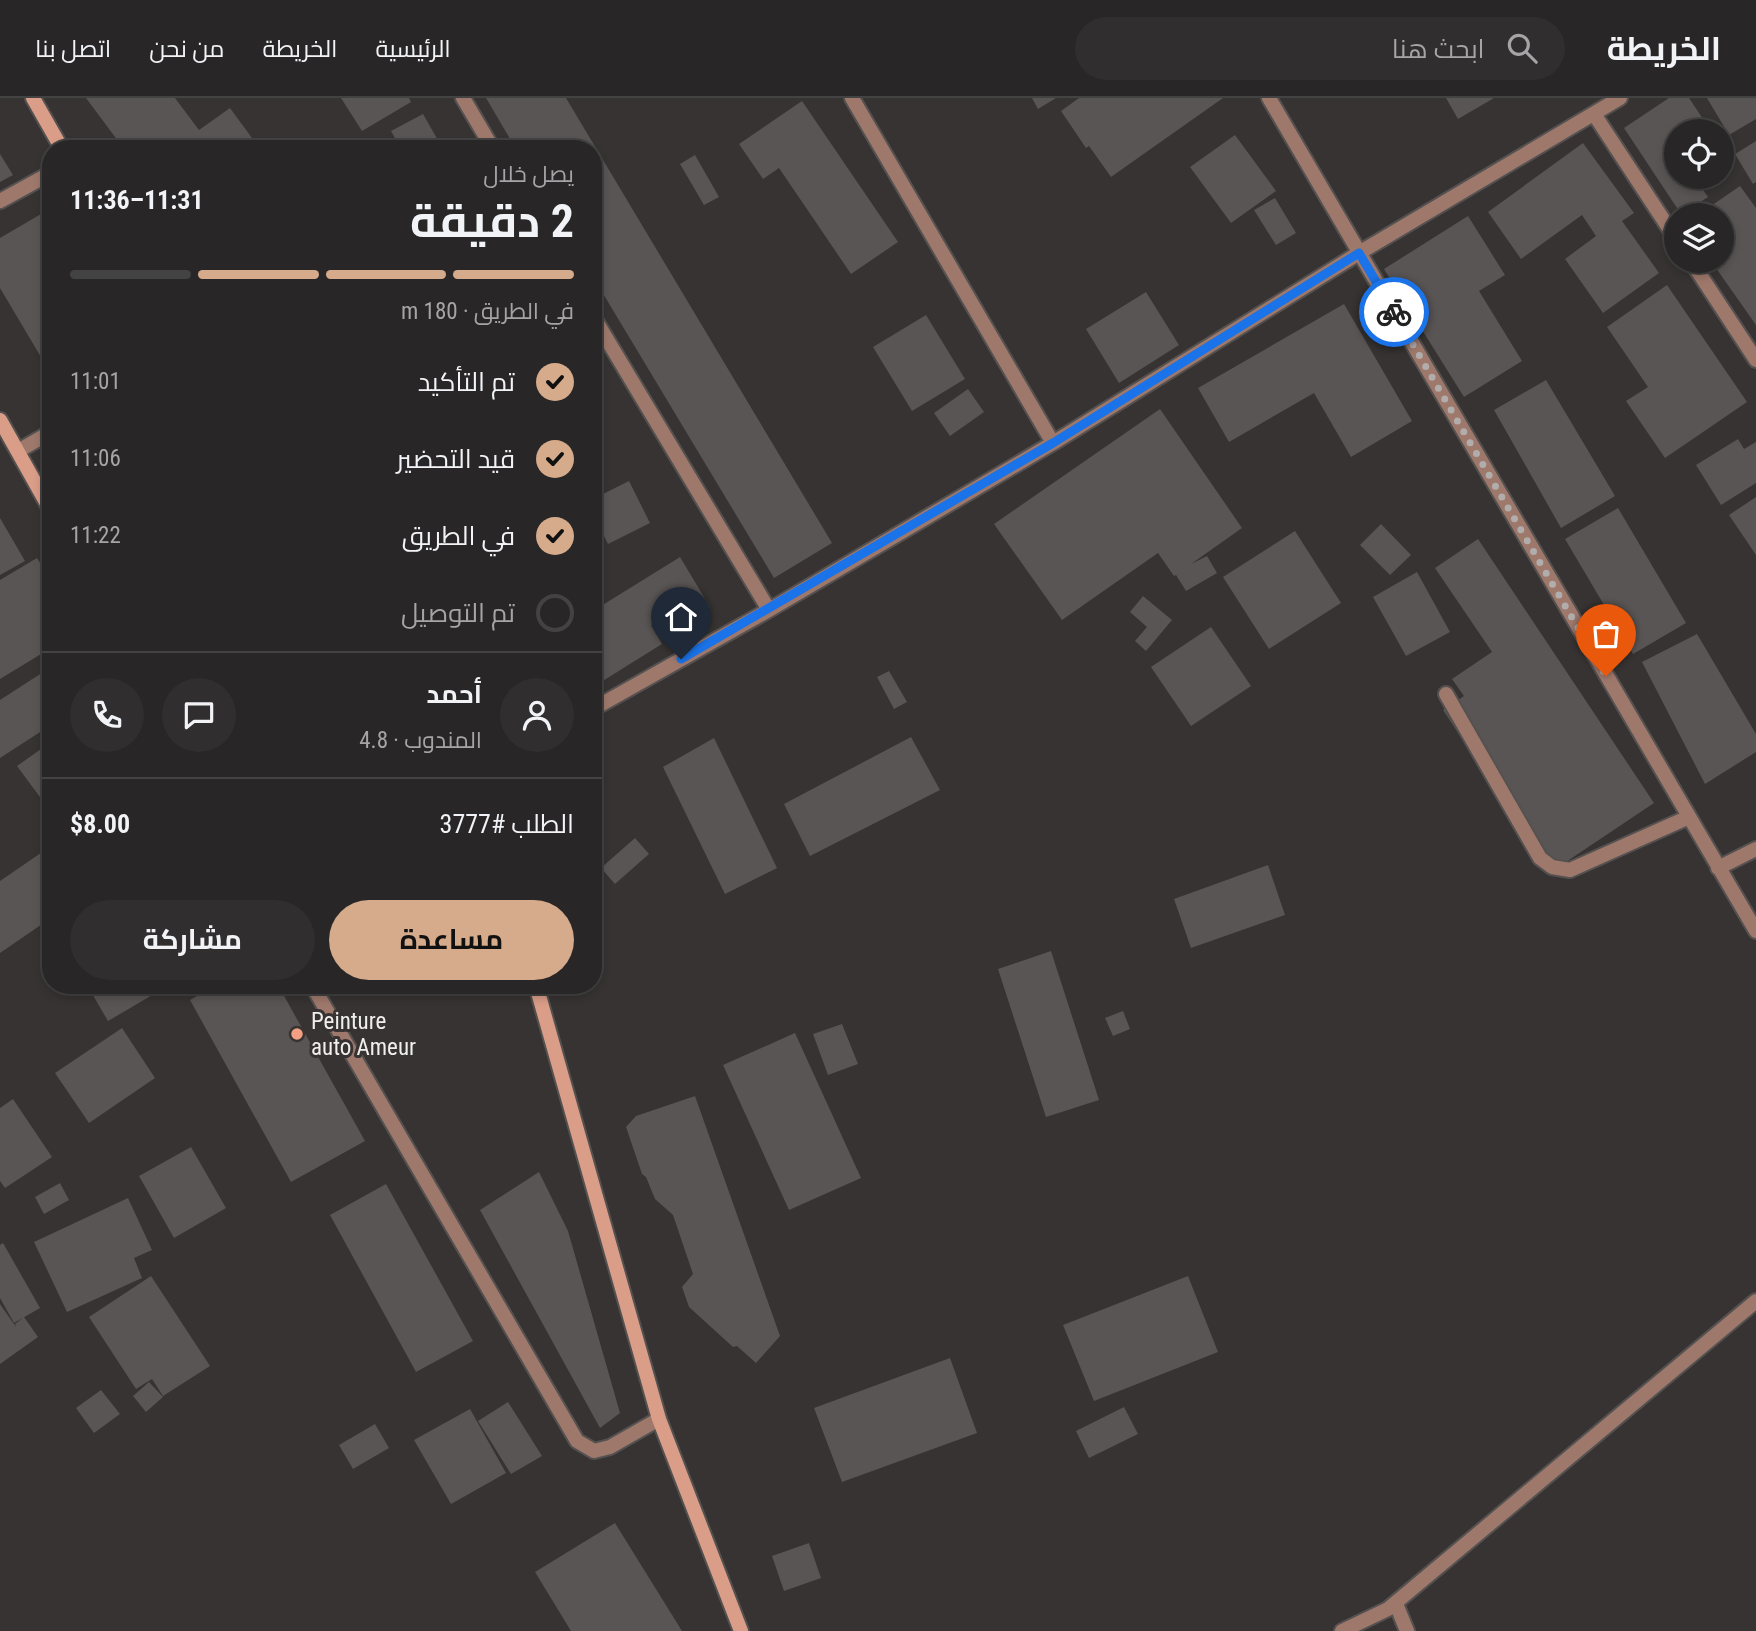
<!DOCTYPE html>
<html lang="ar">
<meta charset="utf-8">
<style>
body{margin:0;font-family:"Roboto Condensed",Cairo,sans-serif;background:#302e2e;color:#f1f3f6;direction:rtl;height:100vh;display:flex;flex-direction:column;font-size:26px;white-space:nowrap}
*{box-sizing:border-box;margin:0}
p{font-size:23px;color:#a5a5a7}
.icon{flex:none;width:38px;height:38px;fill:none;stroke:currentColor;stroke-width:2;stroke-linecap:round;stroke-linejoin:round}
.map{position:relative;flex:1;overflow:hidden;direction:ltr}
.side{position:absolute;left:42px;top:42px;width:560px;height:854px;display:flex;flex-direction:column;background:#282626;border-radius:28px;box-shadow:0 4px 10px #0003,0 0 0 2px #444343;direction:rtl}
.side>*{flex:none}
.buttons{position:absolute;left:1664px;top:21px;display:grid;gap:14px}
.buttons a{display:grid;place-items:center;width:70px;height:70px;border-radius:50%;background:#282626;box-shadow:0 4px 10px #0003,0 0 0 2px #444343;font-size:35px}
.pin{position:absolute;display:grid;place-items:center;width:60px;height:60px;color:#fff;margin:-72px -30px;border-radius:50% 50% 50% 0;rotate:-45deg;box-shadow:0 0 7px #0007}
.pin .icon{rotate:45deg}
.courier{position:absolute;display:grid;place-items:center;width:70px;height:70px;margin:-35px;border:5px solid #1a73e8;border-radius:50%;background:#fff;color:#222;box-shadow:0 2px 9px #0007}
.head em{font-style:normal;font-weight:700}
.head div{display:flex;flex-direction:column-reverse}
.head{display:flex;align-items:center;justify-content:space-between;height:119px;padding:0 28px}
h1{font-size:46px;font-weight:700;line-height:52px}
.bar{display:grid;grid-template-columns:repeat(4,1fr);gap:10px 7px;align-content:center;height:84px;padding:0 28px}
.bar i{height:9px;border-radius:5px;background:#444343}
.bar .current{background:#d6ab8b}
.bar p{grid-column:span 4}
.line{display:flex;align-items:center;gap:18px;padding:0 28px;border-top:2px solid #444343}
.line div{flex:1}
.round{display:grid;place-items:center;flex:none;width:74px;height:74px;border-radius:37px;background:#302e2e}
ol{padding:0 28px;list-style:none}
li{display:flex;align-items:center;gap:21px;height:77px}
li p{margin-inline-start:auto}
li .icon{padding:7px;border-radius:50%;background:#d6ab8b;color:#111;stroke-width:4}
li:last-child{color:#a5a5a7}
li i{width:38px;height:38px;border:4px solid #444343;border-radius:50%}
.primary-button{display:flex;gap:14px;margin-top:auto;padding:14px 28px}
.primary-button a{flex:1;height:80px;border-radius:42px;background:#d6ab8b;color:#111;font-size:28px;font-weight:700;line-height:80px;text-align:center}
.primary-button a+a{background:#302e2e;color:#f1f3f6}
header{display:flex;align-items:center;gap:42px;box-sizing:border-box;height:98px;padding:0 35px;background:#282626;border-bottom:2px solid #444343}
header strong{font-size:33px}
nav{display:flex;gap:38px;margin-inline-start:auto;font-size:24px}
.search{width:490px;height:63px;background:#302e2e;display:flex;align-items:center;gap:18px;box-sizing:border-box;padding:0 24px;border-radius:38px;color:#a5a5a7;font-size:26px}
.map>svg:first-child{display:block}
.building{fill:#595554}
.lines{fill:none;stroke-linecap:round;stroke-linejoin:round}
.service-casing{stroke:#545150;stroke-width:18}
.minor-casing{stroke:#545150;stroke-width:18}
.tertiary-casing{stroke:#545150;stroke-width:18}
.secondary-casing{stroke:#545150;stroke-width:18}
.service{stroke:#9e786b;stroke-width:14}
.minor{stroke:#9e786b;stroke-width:14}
.tertiary{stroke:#9e786b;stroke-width:14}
.secondary{stroke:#da9d88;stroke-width:14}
.done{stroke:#b0adac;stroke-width:7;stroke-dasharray:0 12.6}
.route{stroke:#1a73e8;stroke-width:9}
.poi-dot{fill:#f39f83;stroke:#363332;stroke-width:2.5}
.labels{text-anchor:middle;stroke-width:6;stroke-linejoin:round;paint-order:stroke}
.poi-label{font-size:23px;fill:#f1efee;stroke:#363332;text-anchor:start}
</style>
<header>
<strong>الخريطة</strong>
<div class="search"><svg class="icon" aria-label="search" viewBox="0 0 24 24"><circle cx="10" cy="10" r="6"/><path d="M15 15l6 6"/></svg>ابحث هنا</div>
<nav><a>الرئيسية</a><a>الخريطة</a><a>من نحن</a><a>اتصل بنا</a></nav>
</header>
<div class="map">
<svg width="1756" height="1533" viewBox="0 0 1756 1533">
<rect width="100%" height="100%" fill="#363332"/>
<path class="building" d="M 86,0 L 175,0 L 199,32 L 230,10 L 260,51 L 124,51 Z
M 341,0 L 409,0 L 411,4 L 362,33 Z
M 486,0 L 566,0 L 832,445 L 774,480 L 593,179 L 593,51 L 516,51 Z
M 1032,0 L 1056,0 L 1038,11 Z
M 1079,0 L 1223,0 L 1111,79 L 1089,48 L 1086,50 L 1061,13 Z
M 1446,0 L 1494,0 L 1458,21 Z
M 1669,0 L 1689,0 L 1711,33 L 1676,33 L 1676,79 L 1694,79 L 1708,99 L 1681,116 L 1624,30 Z
M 1707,0 L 1756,0 L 1756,21 L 1729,37 Z
M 802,3 L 898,144 L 851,176 L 779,70 L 763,81 L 739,46 Z
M 423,16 L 443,51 L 401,51 L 391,33 Z
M 1235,37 L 1276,93 L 1231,125 L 1190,69 Z
M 1756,43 L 1756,84 L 1753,86 L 1735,56 Z
M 1583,45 L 1634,115 L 1622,123 L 1659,175 L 1603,215 L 1565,161 L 1596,138 L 1582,117 L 1521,161 L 1488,114 Z
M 0,56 L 13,77 L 0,84 Z
M 695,57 L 719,99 L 704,107 L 680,66 Z
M 1740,88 L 1756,110 L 1756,227 L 1711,163 L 1722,163 L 1722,117 L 1698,117 Z
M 1275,100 L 1296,135 L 1276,147 L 1254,112 Z
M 41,116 L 51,132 L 51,276 L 0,190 L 0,140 Z
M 1468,118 L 1505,177 L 1479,193 L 1522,263 L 1464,299 L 1384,171 Z
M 1667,187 L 1747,304 L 1665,360 L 1626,303 L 1648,289 L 1607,229 Z
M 1146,194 L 1179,247 L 1119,285 L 1086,231 Z
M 1344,206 L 1412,323 L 1351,359 L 1314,295 L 1229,344 L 1198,290 Z
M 926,217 L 965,281 L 912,313 L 873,249 Z
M 1546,282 L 1615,398 L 1561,430 L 1494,312 Z
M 968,291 L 984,314 L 950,338 L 934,315 Z
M 1160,311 L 1242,430 L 1191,466 L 1207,458 L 1217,475 L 1186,493 L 1176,477 L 1174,478 L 1158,455 L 1062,522 L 994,426 Z
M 1738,341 L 1744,351 L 1756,344 L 1756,385 L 1721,407 L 1696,367 Z
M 629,383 L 650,425 L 608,446 L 593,416 L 593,401 Z
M 1756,399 L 1756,457 L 1729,417 Z
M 1618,410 L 1686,525 L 1633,556 L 1565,441 Z
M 0,420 L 25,463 L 0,477 Z
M 1381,426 L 1411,457 L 1390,477 L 1360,447 Z
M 1295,433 L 1341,505 L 1269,551 L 1223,479 Z
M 1478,441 L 1654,705 L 1551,774 L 1443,612 L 1464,598 L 1452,581 L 1492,554 L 1435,470 Z
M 680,459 L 710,509 L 678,529 L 670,516 L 651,527 L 662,546 L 593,589 L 593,513 Z
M 37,460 L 51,482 L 51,550 L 0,581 L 0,482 Z
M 1417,474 L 1450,534 L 1406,558 L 1373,499 Z
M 1143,498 L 1172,522 L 1146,553 L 1135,543 L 1147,529 L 1130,514 Z
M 1211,529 L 1251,588 L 1191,628 L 1151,569 Z
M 1697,536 L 1756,636 L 1756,654 L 1705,686 L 1642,564 Z
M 51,569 L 51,627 L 0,660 L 0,602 Z
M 889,573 L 907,604 L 894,611 L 877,579 Z
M 911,639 L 940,692 L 810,758 L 784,706 Z
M 714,640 L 777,770 L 725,796 L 663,669 Z
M 51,644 L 51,714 L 17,668 Z
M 635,740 L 649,756 L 615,786 L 601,770 Z
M 51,748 L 51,820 L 0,855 L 0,783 Z
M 1268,767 L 1285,817 L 1191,850 L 1174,801 Z
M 1051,853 L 1099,1002 L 1046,1019 L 998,871 Z
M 87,887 L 165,887 L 166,889 L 108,923 Z
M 203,887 L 278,887 L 365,1043 L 291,1084 L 190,902 L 206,893 Z
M 1123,913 L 1130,931 L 1113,938 L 1105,920 Z
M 842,926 L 858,966 L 828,977 L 813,936 Z
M 122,930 L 155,980 L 89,1025 L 55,975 Z
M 795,935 L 861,1080 L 789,1112 L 723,967 Z
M 695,998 L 780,1238 L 756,1265 L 737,1248 L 733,1249 L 689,1209 L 682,1189 L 693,1176 L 673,1117 L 655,1101 L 646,1079 L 642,1076 L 626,1029 L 636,1018 Z
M 13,1001 L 52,1059 L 5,1090 L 0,1083 L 0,1010 Z
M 191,1049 L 226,1110 L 174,1140 L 139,1078 Z
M 539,1074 L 568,1133 L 620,1315 L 600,1330 L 480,1112 Z
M 60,1085 L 69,1102 L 44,1116 L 35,1099 Z
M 386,1086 L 473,1243 L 416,1274 L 330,1117 Z
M 128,1100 L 152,1152 L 134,1160 L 142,1180 L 67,1214 L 34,1144 Z
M 3,1145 L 40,1210 L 14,1225 L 0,1200 L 0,1147 Z
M 151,1178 L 210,1268 L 163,1298 L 152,1281 L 136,1291 L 89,1219 Z
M 1188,1178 L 1218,1254 L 1094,1303 L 1063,1227 Z
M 0,1206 L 16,1229 L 15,1226 L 24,1219 L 38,1239 L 0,1266 Z
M 950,1260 L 977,1335 L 842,1384 L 814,1310 Z
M 149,1284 L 163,1299 L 146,1314 L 133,1298 Z
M 101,1292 L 120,1316 L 94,1335 L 76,1310 Z
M 508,1304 L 542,1358 L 511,1376 L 478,1323 Z
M 1124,1309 L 1138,1336 L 1089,1360 L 1076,1333 Z
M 470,1311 L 506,1375 L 451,1406 L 414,1342 Z
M 375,1326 L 389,1350 L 353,1371 L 339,1347 Z
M 615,1425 L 682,1533 L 571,1533 L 535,1474 Z
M 809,1445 L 821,1480 L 784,1493 L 772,1458 Z"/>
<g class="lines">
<g class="service-casing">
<path id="service" d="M 1446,596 L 1540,760 L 1552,769 L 1570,772 L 1689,719
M 1396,1506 L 1407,1533"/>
</g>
<g class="minor-casing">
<path id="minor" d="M 463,0 L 493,51
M 852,0 L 1053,345
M 1594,16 L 1676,141
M 0,103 L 51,75
M 1691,163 L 1756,262
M 593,218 L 769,512
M 18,353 L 51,334
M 593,611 L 769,512 L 1053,345 L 1359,155 L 1620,0
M 1718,770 L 1756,751
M 312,887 L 577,1343 L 594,1353 L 610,1349 L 659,1321"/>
</g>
<g class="tertiary-casing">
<path id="tertiary" d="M 1269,0 L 1756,833
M 1342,1533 L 1388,1511 L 1756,1203"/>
</g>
<g class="secondary-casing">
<path id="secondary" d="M 33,0 L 62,51
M 0,322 L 51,413
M 536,887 L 659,1321 L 741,1533"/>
</g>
<use href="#service" class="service"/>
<use href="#minor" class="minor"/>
<use href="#tertiary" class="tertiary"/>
<use href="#secondary" class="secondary"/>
</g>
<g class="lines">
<path class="done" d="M 1394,214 L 1606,578"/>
<path class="route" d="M 681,561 L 1053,345 L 1359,155 L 1394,214"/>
</g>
<circle class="poi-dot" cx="297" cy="936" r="7"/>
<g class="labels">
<g class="poi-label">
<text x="311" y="931">Peinture<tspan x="311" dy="26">auto Ameur</tspan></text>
</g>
</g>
</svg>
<div class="buttons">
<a><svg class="icon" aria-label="locate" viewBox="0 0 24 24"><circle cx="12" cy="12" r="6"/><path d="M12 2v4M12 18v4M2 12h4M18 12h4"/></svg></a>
<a><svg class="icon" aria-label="layers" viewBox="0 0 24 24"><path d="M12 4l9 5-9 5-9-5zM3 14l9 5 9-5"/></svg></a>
</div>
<div class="pin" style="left:1606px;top:578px;background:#ea580c"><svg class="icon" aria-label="bag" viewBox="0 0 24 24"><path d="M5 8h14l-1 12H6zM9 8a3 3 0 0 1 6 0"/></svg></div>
<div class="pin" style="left:681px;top:561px;background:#1f2937"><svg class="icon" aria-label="home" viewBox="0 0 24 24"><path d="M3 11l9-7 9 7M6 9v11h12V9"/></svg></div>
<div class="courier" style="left:1394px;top:214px"><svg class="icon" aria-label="bike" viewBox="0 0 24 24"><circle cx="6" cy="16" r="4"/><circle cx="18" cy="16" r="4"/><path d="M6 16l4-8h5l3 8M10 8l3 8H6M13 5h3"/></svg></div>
<section class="side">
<div class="head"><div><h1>2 دقيقة</h1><p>يصل خلال</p></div><em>11:31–11:36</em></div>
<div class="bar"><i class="current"></i><i class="current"></i><i class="current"></i><i></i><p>في الطريق · 180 m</p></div>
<ol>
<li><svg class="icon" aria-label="check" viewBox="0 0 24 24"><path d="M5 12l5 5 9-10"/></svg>تم التأكيد<p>11:01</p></li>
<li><svg class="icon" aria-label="check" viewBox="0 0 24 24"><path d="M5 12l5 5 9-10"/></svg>قيد التحضير<p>11:06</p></li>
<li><svg class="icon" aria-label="check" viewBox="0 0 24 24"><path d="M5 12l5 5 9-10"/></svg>في الطريق<p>11:22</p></li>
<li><i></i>تم التوصيل</li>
</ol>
<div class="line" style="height:126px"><a class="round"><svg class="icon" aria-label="person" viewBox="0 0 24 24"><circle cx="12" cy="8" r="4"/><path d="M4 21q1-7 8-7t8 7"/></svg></a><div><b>أحمد</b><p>المندوب · 4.8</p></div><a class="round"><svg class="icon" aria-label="chat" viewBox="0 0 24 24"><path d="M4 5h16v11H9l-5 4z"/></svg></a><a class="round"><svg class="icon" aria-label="phone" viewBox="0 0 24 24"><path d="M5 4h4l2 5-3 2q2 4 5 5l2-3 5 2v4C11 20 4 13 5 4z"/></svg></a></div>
<div class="line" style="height:91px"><div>الطلب #3777</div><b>$8.00</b></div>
<div class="primary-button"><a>مساعدة</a><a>مشاركة</a></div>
</section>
</div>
